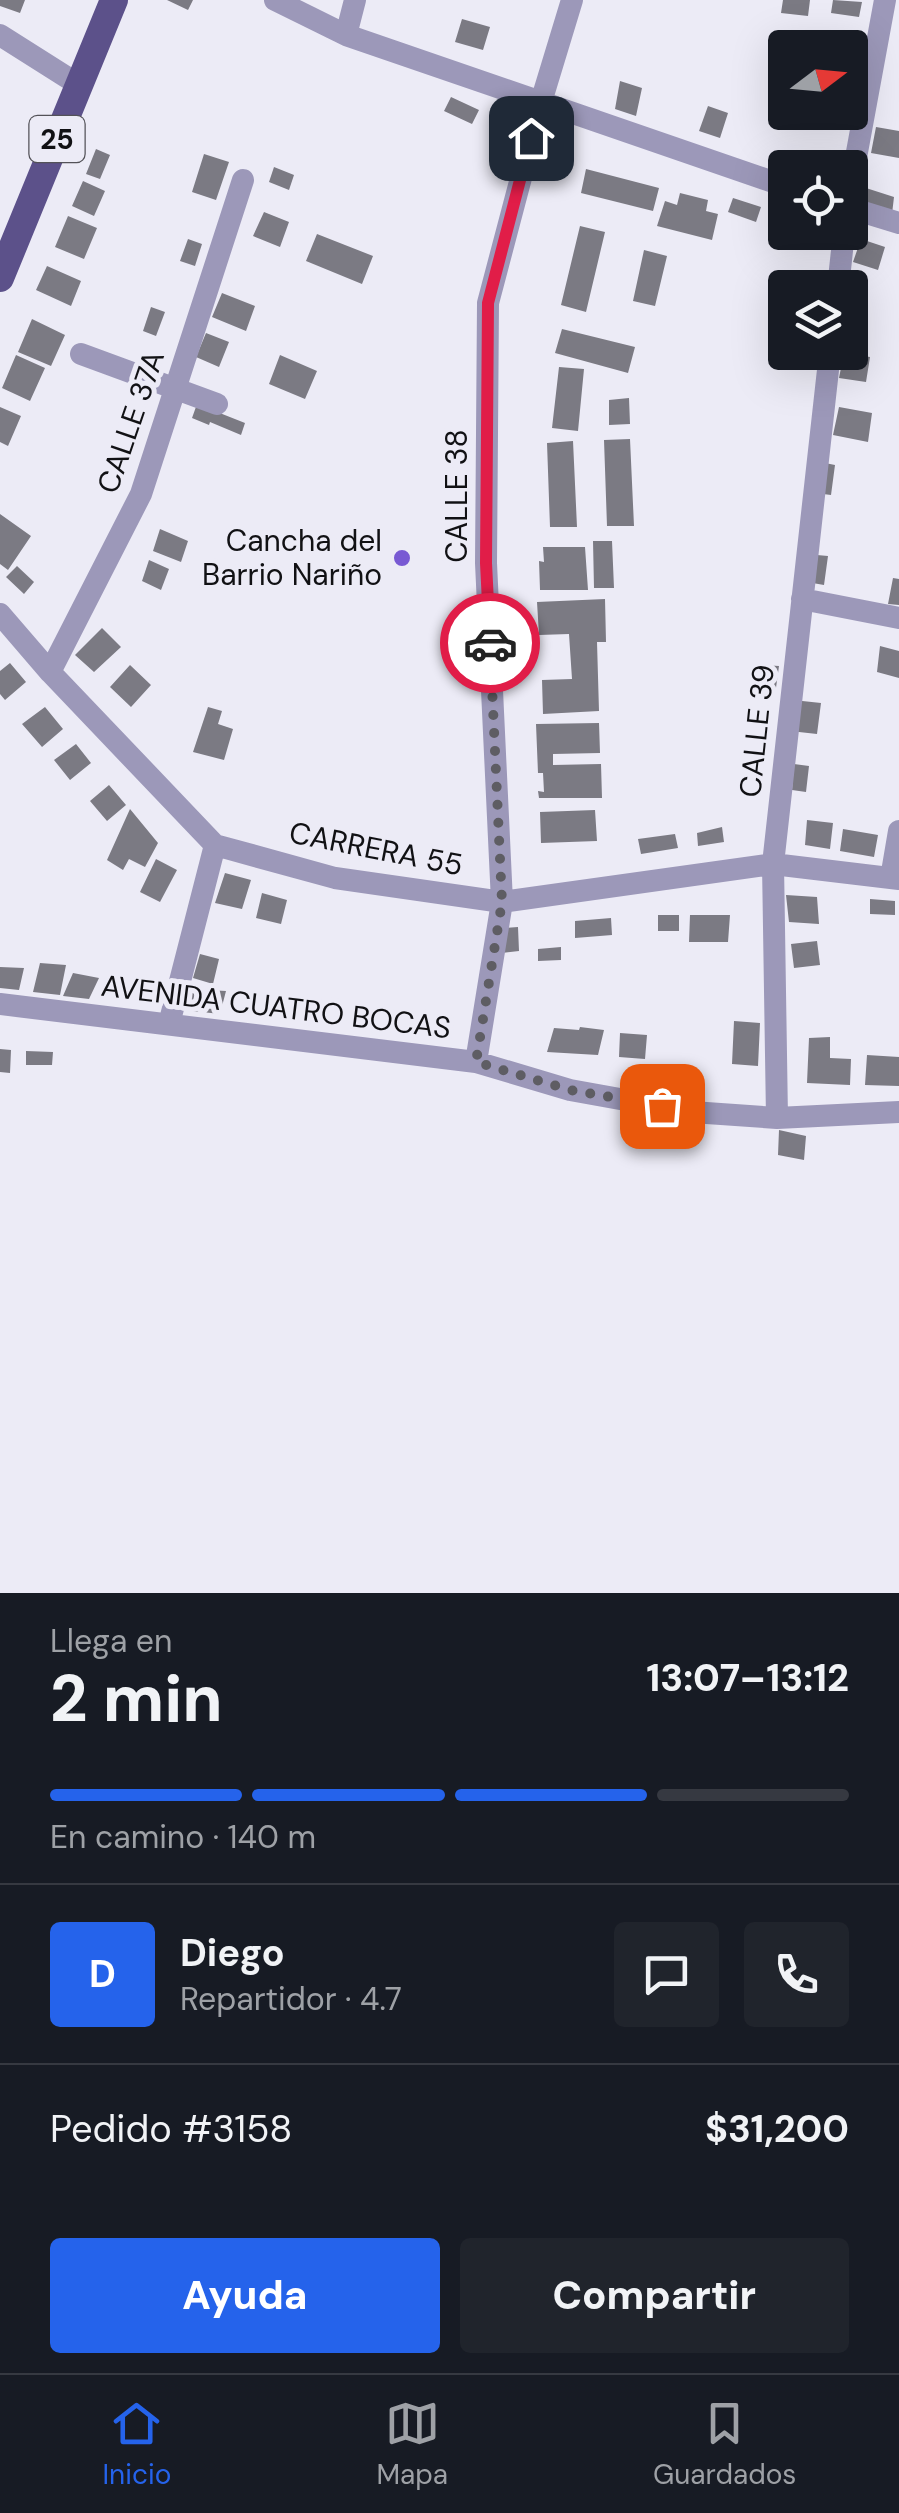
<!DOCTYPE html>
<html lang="es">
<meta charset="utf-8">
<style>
body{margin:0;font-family:"DM Sans",sans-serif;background:#20242c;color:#f1f3f6;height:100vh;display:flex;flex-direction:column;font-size:38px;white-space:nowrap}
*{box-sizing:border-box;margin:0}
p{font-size:32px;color:#9ea1a6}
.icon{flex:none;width:55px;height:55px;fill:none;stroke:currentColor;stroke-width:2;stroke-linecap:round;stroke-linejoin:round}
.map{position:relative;height:1593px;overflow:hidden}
.sheet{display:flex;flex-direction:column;background:#171b24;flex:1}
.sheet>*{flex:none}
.needle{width:65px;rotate:74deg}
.controls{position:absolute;left:768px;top:30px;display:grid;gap:20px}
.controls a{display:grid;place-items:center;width:100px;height:100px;border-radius:10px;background:#171b24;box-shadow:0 10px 40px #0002;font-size:50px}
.pin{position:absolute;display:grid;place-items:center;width:85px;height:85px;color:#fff;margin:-42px;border-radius:20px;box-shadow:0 5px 15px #0006}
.courier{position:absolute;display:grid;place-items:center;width:100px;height:100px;margin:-50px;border:8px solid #e11d48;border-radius:50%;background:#fff;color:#222;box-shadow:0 2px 12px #0007}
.summary em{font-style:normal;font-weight:800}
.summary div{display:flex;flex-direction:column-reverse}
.summary{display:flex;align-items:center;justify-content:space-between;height:170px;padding:0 50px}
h1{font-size:65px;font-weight:800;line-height:75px}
.bar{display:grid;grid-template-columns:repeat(4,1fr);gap:15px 10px;align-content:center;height:120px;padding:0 50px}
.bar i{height:12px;border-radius:8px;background:#363941}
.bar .active{background:#2563eb}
.bar p{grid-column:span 4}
.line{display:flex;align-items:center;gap:25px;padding:0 50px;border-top:2px solid #363941}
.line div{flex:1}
.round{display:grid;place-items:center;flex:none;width:105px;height:105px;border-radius:10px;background:#20242c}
.action{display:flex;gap:20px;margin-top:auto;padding:20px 50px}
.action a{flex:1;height:115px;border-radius:10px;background:#2563eb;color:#fff;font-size:40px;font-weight:800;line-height:115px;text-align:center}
.action a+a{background:#20242c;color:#f1f3f6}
.dock{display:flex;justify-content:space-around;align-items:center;height:140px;border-top:2px solid #363941;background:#171b24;font-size:28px;color:#9ea1a6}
.dock a{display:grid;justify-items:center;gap:5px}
.dock .active{color:#2563eb}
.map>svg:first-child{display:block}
.building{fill:#7b7a83}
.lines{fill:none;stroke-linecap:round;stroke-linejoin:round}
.minor{stroke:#9c98b9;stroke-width:22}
.primary{stroke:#5c518a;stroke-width:28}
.done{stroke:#5e5d63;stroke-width:10;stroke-dasharray:0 18}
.route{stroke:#e11d48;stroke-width:12}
.poi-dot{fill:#7859d3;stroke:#ecebf6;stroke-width:4}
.labels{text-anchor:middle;stroke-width:10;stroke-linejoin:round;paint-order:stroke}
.shield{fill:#ecebf6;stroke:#535258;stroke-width:2.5}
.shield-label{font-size:28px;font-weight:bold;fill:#111114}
.street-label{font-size:30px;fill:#111114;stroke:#ecebf6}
.poi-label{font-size:30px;fill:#111114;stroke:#ecebf6;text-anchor:end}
</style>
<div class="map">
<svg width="899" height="1593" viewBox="0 0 899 1593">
<rect width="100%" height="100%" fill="#ecebf6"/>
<path class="building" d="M 0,0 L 25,0 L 20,13 L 0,6 Z
M 167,0 L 193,0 L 188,10 Z
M 783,0 L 810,0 L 808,16 L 781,13 Z
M 833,0 L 862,2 L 859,17 L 831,13 Z
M 462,19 L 490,27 L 483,50 L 455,42 Z
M 620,81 L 642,88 L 636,116 L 615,109 Z
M 451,97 L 479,110 L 472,124 L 444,111 Z
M 708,106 L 728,113 L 720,138 L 699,131 Z
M 876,127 L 899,131 L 899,158 L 871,153 Z
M 96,149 L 110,155 L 100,179 L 86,174 Z
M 204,154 L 229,162 L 216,200 L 192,192 Z
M 274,167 L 294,175 L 289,190 L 269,182 Z
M 586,169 L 659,188 L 653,211 L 581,193 Z
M 83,181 L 105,191 L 94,216 L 72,206 Z
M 866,188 L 894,197 L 892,214 L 862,204 Z
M 680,193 L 708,200 L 706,211 L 718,214 L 712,240 L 657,226 L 665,201 L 677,205 Z
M 733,198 L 761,207 L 756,222 L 728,212 Z
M 264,212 L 289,222 L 280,247 L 253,236 Z
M 68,216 L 97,228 L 84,259 L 55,247 Z
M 580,226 L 605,232 L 586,312 L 561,305 Z
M 317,234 L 373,256 L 362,284 L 306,261 Z
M 188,239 L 202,244 L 195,266 L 180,261 Z
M 861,239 L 885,247 L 878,270 L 853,262 Z
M 644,250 L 667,256 L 655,306 L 633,301 Z
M 47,266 L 81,281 L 71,306 L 36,290 Z
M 222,293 L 255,306 L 246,331 L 212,317 Z
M 151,307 L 165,312 L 156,336 L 143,331 Z
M 32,319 L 65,335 L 51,366 L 18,352 Z
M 562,329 L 635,347 L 628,373 L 555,353 Z
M 206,333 L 229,342 L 219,367 L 196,357 Z
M 844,353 L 870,357 L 866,382 L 839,378 Z
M 16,355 L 45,368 L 30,401 L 2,388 Z
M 280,355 L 317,371 L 305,399 L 269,384 Z
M 559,367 L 584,369 L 578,431 L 552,428 Z
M 629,398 L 630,424 L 609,425 L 609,400 Z
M 197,404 L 245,423 L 241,435 L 210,422 L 209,425 L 192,418 Z
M 0,407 L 21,416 L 8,446 L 0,442 Z
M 839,407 L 872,413 L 868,442 L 833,435 Z
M 630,439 L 634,526 L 607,526 L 604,440 Z
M 573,441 L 577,527 L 550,527 L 547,443 Z
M 820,462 L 835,465 L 831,495 L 815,493 Z
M 0,514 L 31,536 L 8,570 L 0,564 Z
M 160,529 L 188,541 L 181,562 L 153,551 Z
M 593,541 L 612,541 L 614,588 L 594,588 Z
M 543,547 L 585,547 L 588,590 L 540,590 L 539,561 L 544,562 Z
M 806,554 L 828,556 L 824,585 L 801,581 Z
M 149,560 L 169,569 L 161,590 L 142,581 Z
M 17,566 L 34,582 L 24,594 L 6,577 Z
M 893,578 L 899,579 L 899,605 L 888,604 Z
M 605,599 L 606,642 L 597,642 L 599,711 L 543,714 L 542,680 L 572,679 L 569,634 L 539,635 L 537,602 Z
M 102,628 L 121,647 L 94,672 L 75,655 Z
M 880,646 L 899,651 L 899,678 L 877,672 Z
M 10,663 L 26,682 L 5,700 L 0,694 L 0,671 Z
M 130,665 L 151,685 L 131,707 L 110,687 Z
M 763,665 L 779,666 L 775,695 L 761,695 Z
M 793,700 L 821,703 L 817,734 L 790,731 Z
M 45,707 L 63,729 L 42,747 L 22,724 Z
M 208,707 L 222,711 L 218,724 L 233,729 L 224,760 L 193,752 Z
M 599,723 L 600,753 L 553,754 L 553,765 L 601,764 L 602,798 L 539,798 L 538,791 L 544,792 L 543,773 L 538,773 L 536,724 Z
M 76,744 L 91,763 L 70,780 L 54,760 Z
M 794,764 L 809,766 L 806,792 L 792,790 Z
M 109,785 L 126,805 L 107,821 L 90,801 Z
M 130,809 L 158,843 L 145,867 L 129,859 L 123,870 L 107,860 Z
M 595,810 L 597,841 L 541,843 L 540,812 Z
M 807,820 L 833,823 L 830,849 L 805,845 Z
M 722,827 L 724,842 L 698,846 L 697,833 Z
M 843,829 L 878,835 L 874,857 L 840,851 Z
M 675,834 L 678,848 L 641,854 L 638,839 Z
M 156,859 L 177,870 L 160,902 L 140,892 Z
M 225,873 L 251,880 L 242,909 L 215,903 Z
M 262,893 L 287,900 L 281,924 L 256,918 Z
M 786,895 L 817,897 L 819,924 L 789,922 Z
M 870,899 L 895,901 L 895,915 L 870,914 Z
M 658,915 L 679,915 L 679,931 L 658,931 Z
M 690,915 L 730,915 L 728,942 L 689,942 Z
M 611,918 L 612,935 L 575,938 L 575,921 Z
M 518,927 L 519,951 L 494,954 L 492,929 Z
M 817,941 L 820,965 L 794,968 L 791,944 Z
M 561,947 L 561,960 L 538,961 L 538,949 Z
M 200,954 L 219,959 L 213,984 L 193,978 Z
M 40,963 L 66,965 L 60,995 L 33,992 Z
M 0,967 L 24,968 L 19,990 L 0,988 Z
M 73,973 L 99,978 L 89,999 L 63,996 Z
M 190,989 L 226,991 L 220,1014 L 184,1010 Z
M 734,1021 L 760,1023 L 758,1066 L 732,1064 Z
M 580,1027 L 604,1030 L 598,1055 L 547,1052 L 554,1028 L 579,1030 Z
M 620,1033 L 647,1035 L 645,1059 L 619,1057 Z
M 830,1037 L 830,1058 L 851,1059 L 850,1085 L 807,1083 L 809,1038 Z
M 0,1049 L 11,1050 L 10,1073 L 0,1072 Z
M 26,1051 L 53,1052 L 52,1065 L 26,1065 Z
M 867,1055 L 899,1057 L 899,1086 L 865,1085 Z
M 779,1130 L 806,1136 L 804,1160 L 778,1155 Z"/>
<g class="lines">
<path class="minor" d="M 275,0 L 346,35 L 785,186
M 0,35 L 79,85
M 346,35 L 355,0
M 850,190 L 885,0
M 850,208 L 899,223
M 838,288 L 844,232
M 81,354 L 217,404
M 802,599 L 899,618
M 0,614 L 50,672 L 215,845 L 335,878 L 502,902 L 773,864 L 899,879
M 50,672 L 141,494 L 243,180
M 891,878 L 899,831
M 0,1004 L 476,1062 L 570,1090 L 692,1112 L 777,1118 L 899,1112
M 169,1024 L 215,845
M 476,1062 L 502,902 L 486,563 L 488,303 L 541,102 L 572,0
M 777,1118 L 773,864 L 830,352"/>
<path class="primary" d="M 0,278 L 114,0"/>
</g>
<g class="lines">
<path class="done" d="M 490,643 L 502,902 L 476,1062 L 570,1090 L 662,1106"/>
<path class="route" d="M 490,643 L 486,563 L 488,303 L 531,138"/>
</g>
<circle class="poi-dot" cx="402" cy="558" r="10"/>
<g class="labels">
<rect class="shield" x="29.5" y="116" width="55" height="46" rx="8"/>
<g class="shield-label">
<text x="57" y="149">25</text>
</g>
<g class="street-label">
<text transform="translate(131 422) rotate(-71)" y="10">CALLE 37A</text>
<text transform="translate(457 496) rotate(-90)" y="10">CALLE 38</text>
<text transform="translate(757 731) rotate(-84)" y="10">CALLE 39</text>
<text transform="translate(376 849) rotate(11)" y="10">CARRERA 55</text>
<text transform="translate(276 1007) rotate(7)" y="10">AVENIDA CUATRO BOCAS</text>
</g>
<g class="poi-label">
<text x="382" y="551">Cancha del<tspan x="382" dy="34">Barrio Nariño</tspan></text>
</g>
</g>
</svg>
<div class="controls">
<a><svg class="needle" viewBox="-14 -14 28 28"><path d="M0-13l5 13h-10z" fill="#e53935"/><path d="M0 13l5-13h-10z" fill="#9ea1a6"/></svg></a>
<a><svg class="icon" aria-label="locate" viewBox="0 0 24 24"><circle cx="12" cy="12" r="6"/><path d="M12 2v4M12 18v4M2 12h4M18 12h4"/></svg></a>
<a><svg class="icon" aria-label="layers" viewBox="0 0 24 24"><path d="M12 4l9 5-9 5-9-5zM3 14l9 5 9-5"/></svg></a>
</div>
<div class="pin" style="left:662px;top:1106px;background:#ea580c"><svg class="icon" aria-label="bag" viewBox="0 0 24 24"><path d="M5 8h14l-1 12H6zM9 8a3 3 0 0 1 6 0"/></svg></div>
<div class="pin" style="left:531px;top:138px;background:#1f2937"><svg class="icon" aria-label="home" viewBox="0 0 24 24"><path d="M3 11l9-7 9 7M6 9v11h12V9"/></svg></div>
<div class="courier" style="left:490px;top:643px"><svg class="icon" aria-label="car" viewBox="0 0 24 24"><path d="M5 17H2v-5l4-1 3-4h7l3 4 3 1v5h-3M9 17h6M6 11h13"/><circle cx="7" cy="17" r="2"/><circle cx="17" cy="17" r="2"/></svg></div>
</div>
<section class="sheet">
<div class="summary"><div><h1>2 min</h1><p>Llega en</p></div><em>13:07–13:12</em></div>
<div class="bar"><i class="active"></i><i class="active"></i><i class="active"></i><i></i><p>En camino · 140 m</p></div>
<div class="line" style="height:180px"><b class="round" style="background:#2563eb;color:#fff">D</b><div><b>Diego</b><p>Repartidor · 4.7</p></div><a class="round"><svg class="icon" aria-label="chat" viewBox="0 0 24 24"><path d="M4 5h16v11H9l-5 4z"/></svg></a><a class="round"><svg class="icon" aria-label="phone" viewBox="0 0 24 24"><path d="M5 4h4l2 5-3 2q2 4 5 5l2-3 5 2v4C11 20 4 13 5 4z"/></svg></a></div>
<div class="line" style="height:130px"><div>Pedido #3158</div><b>$31,200</b></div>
<div class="action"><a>Ayuda</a><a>Compartir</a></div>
</section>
<nav class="dock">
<a class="active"><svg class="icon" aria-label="home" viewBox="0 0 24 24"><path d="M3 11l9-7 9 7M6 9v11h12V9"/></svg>Inicio</a>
<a><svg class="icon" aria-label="map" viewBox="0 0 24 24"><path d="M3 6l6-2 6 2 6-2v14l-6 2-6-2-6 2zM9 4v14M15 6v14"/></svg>Mapa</a>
<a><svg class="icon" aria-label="saved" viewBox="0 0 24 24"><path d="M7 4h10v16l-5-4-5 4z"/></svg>Guardados</a>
</nav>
